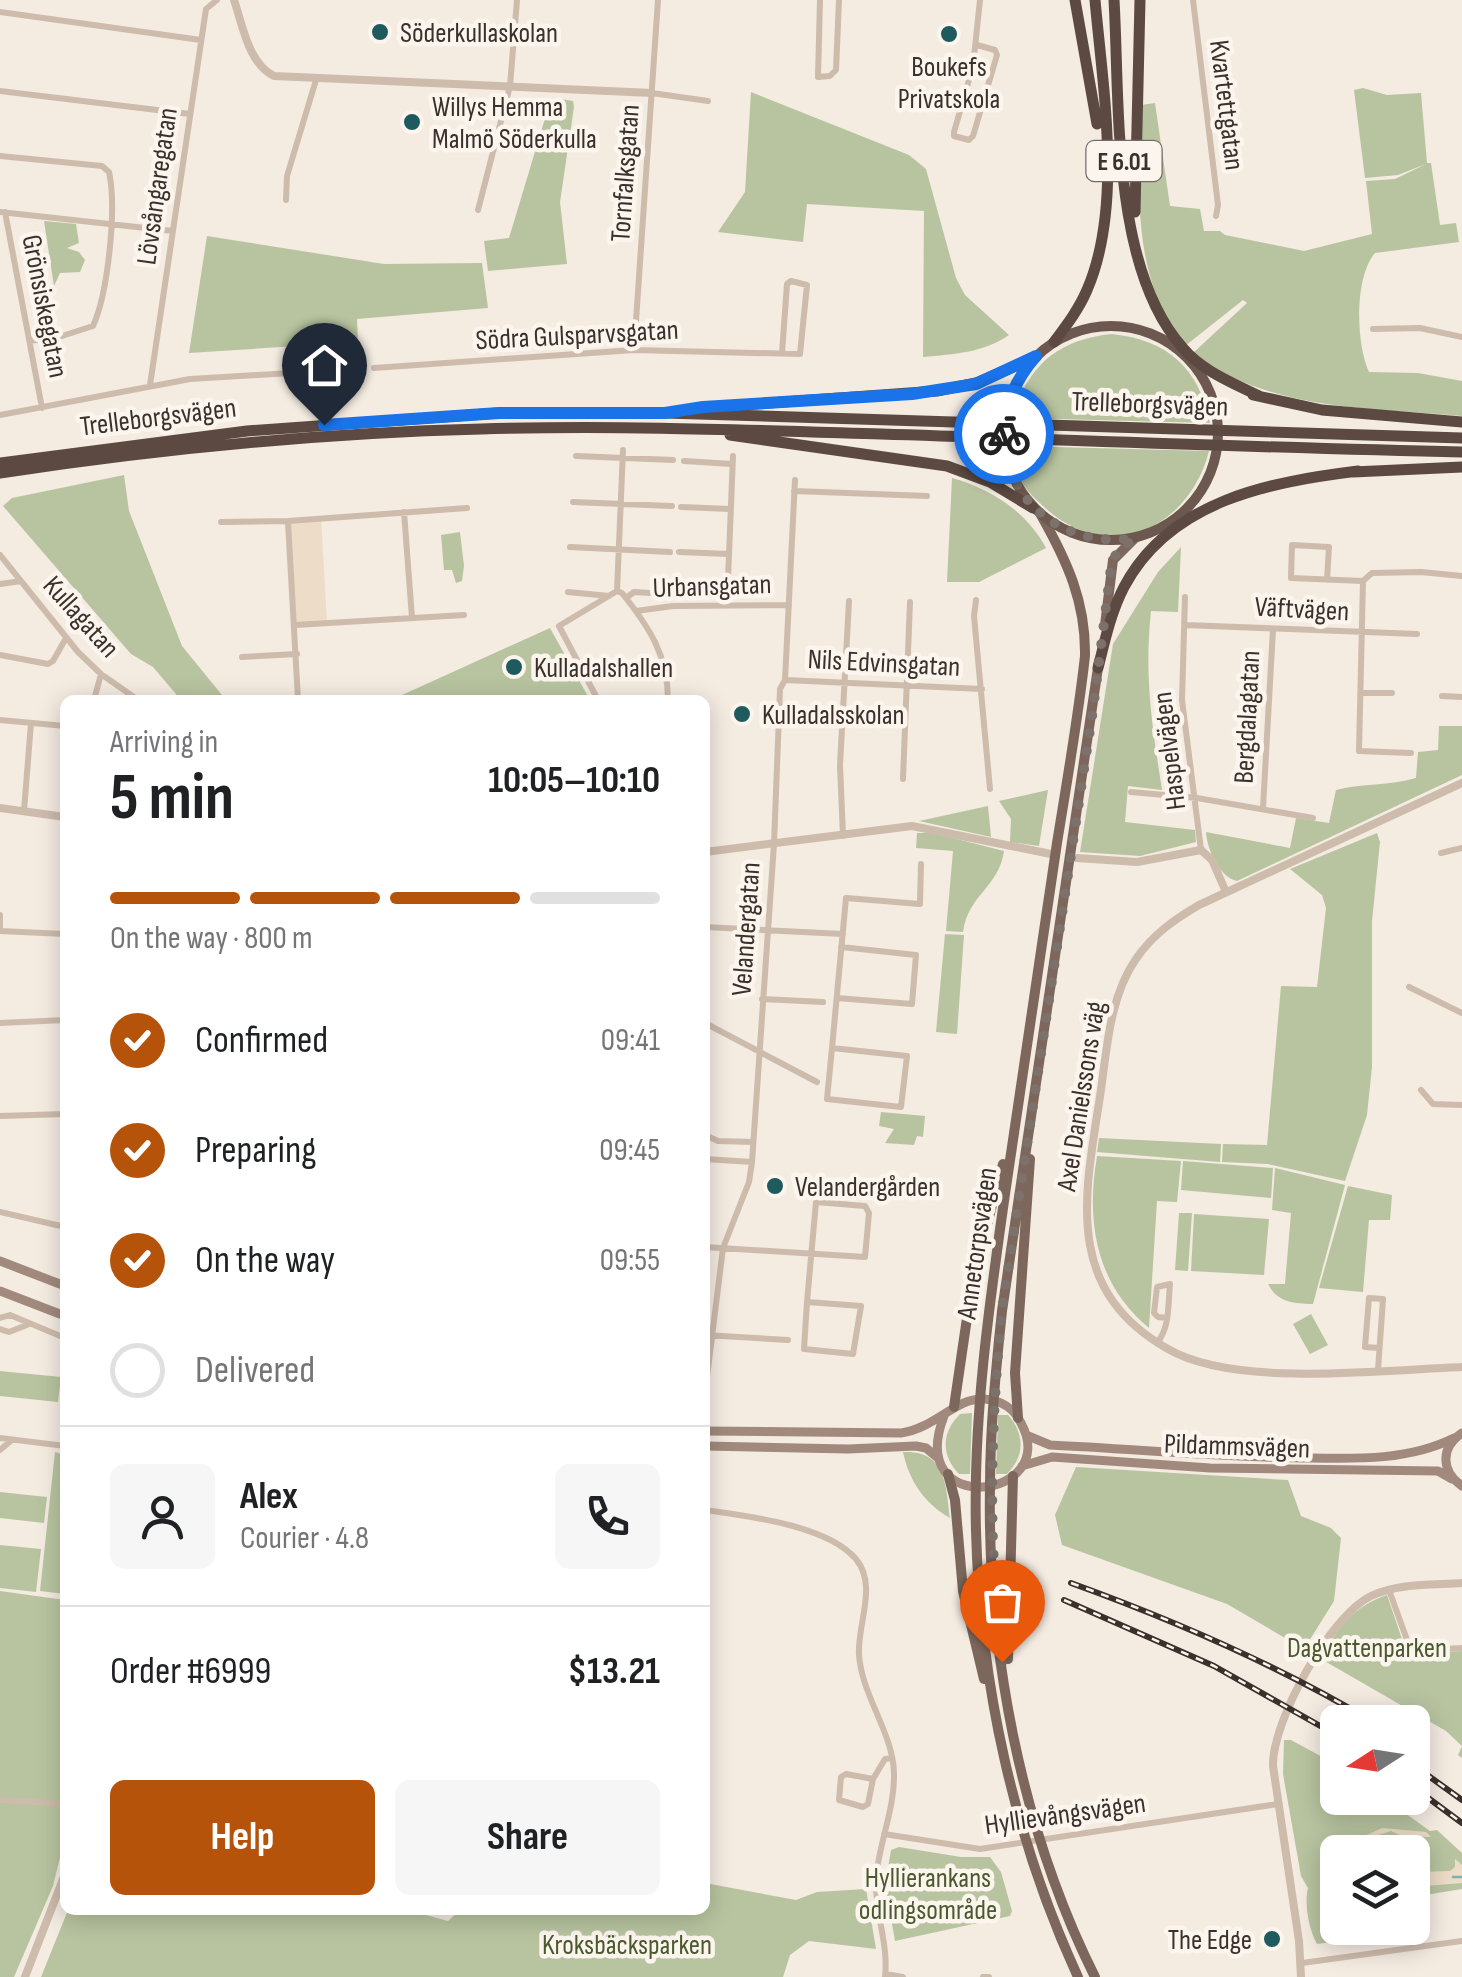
<!DOCTYPE html>
<meta charset="utf-8">
<style>
body{margin:0;font-family:"Sofia Sans Condensed",sans-serif;background:#f6f6f6;color:#202124;height:100vh;display:flex;flex-direction:column;font-size:38px;white-space:nowrap}
*{box-sizing:border-box;margin:0}
p{font-size:32px;color:#757577}
.icon{flex:none;width:55px;height:55px;fill:none;stroke:currentColor;stroke-width:2;stroke-linecap:round;stroke-linejoin:round}
.map{position:relative;flex:1;overflow:hidden}
.drawer{position:absolute;left:60px;top:695px;width:650px;height:1220px;display:flex;flex-direction:column;background:#fff;border-radius:15px;box-shadow:0 5px 25px #0003}
.drawer>*{flex:none}
.needle{width:65px;rotate:258deg}
.tools{position:absolute;left:1320px;top:1705px;display:grid;gap:20px}
.tools a{display:grid;place-items:center;width:110px;height:110px;border-radius:15px;background:#fff;box-shadow:0 5px 25px #0003;font-size:50px}
.pin{position:absolute;display:grid;place-items:center;width:85px;height:85px;color:#fff;margin:-102px -42px;border-radius:50% 50% 50% 0;rotate:-45deg;box-shadow:0 0 10px #0007}
.pin .icon{rotate:45deg}
.courier{position:absolute;display:grid;place-items:center;width:100px;height:100px;margin:-50px;border:8px solid #1a73e8;border-radius:50%;background:#fff;color:#222;box-shadow:0 2px 12px #0007}
.summary em{font-style:normal;font-weight:700}
.summary div{display:flex;flex-direction:column-reverse}
.summary{display:flex;align-items:center;justify-content:space-between;height:170px;padding:0 50px}
h1{font-size:65px;font-weight:700;line-height:75px}
.bar{display:grid;grid-template-columns:repeat(4,1fr);gap:15px 10px;align-content:center;height:120px;padding:0 50px}
.bar i{height:12px;border-radius:8px;background:#e0e0e0}
.bar .active{background:#b45309}
.bar p{grid-column:span 4}
.line{display:flex;align-items:center;gap:25px;padding:0 50px;border-top:2px solid #e0e0e0}
.line div{flex:1}
.round{display:grid;place-items:center;flex:none;width:105px;height:105px;border-radius:15px;background:#f6f6f6}
ol{padding:0 50px;list-style:none}
li{display:flex;align-items:center;gap:30px;height:110px}
li p{margin-inline-start:auto}
li .icon{padding:10px;border-radius:50%;background:#b45309;color:#fff;stroke-width:4}
li:last-child{color:#757577}
li i{width:55px;height:55px;border:5px solid #e0e0e0;border-radius:50%}
.primary-button{display:flex;gap:20px;margin-top:auto;padding:20px 50px}
.primary-button a{flex:1;height:115px;border-radius:15px;background:#b45309;color:#fff;font-size:40px;font-weight:700;line-height:115px;text-align:center}
.primary-button a+a{background:#f6f6f6;color:#202124}
.map>svg:first-child{display:block}
.green{fill:#b8c4a0}
.plaza{fill:#ecdcc8}
.lines{fill:none;stroke-linecap:round;stroke-linejoin:round}
.stream{stroke:#7fb0b2;stroke-width:2.5}
.minor{stroke:#cdbbac;stroke-width:6}
.tertiary{stroke:#cdbbac;stroke-width:8}
.secondary{stroke:#a18a7d;stroke-width:9}
.primary{stroke:#7d675c;stroke-width:10}
.trunk{stroke:#6c584f;stroke-width:10}
.motorway{stroke:#5c4a42;stroke-width:11}
.rail-casing{stroke:#3b302b;stroke-width:6}
.rail{stroke:#fbf5ee;stroke-width:2.5;stroke-dasharray:8;stroke-linecap:butt}
.done{stroke:#7c716b;stroke-width:10;stroke-dasharray:0 18}
.route{stroke:#1a73e8;stroke-width:12}
.poi-dot{fill:#1f5a5e;stroke:#fbf5ee;stroke-width:4}
.labels{text-anchor:middle;stroke-width:9;stroke-linejoin:round;paint-order:stroke}
.shield{fill:#fbf5ee;stroke:#756b66;stroke-width:2.5}
.shield-label{font-size:25px;font-weight:bold;fill:#3b302b}
.poi-label{font-size:28px;fill:#3b302b;stroke:#fbf5ee;text-anchor:start}
.street-label{font-size:28px;fill:#3b302b;stroke:#fbf5ee}
.park-label{font-size:28px;fill:#4a5a2e;stroke:#fbf5ee}
</style>
<div class="map">
<svg width="1462" height="1977" viewBox="0 0 1462 1977">
<rect width="100%" height="100%" fill="#f4ebe1"/>
<path class="green" d="M 1363,88 L 1387,95 L 1421,93 L 1427,163 L 1431,163 L 1440,225 L 1456,223 L 1459,242 L 1375,253 C 1354,277 1356,345 1369,372 L 1418,373 L 1462,381 L 1462,416 C 1371,408 1268,411 1193,353 L 1247,303 L 1243,300 L 1185,346 C 1130,276 1139,189 1141,105 L 1155,103 L 1170,206 L 1200,209 L 1204,231 L 1220,231 L 1225,235 L 1304,251 L 1372,234 L 1366,181 L 1395,179 L 1426,164 L 1398,175 L 1365,178 L 1354,90 Z
M 751,92 L 909,155 L 926,169 L 956,278 L 965,295 L 1009,335 C 983,353 954,354 923,357 L 924,211 L 807,204 L 803,242 L 718,232 L 745,192 Z
M 561,99 L 573,101 L 574,107 L 560,202 L 567,264 L 488,271 L 484,241 L 509,238 L 550,102 Z
M 44,221 L 76,224 L 79,243 L 67,248 L 79,252 L 85,260 L 80,272 L 60,273 L 54,286 Z
M 207,236 L 384,264 L 482,263 L 488,308 L 357,319 L 358,342 L 189,353 Z
M 1112,334 C 1168,340 1199,368 1210,423 L 1013,418 C 1026,366 1059,339 1112,334 Z
M 1012,446 L 1209,451 C 1189,530 1106,566 1043,506 C 1034,498 1023,487 1019,476 C 1015,467 1014,455 1012,446 Z
M 124,475 L 129,511 L 182,646 L 226,700 L 181,700 L 153,667 L 131,654 L 3,506 L 12,498 Z
M 952,478 C 991,489 1027,512 1046,548 L 979,582 L 947,582 Z
M 460,532 L 464,566 L 462,581 L 456,583 L 452,570 L 444,570 L 441,535 Z
M 1181,547 L 1178,612 L 1151,611 C 1144,677 1152,725 1162,790 L 1128,786 L 1125,822 L 1195,830 L 1196,842 L 1140,856 L 1080,852 L 1113,644 L 1158,572 Z
M 550,628 L 590,700 L 391,700 Z
M 1439,726 L 1462,726 L 1462,775 L 1237,881 C 1219,877 1207,849 1206,832 L 1290,848 L 1296,818 L 1329,823 L 1336,790 C 1363,783 1389,786 1416,778 L 1418,752 L 1438,750 Z
M 1048,790 L 1039,846 L 1010,842 L 1011,819 L 999,801 Z
M 988,806 L 991,837 L 919,821 Z
M 917,833 L 933,833 L 1004,851 C 999,887 968,895 963,932 L 946,931 L 953,851 L 916,848 Z
M 1377,833 L 1380,842 L 1372,921 L 1372,1067 L 1367,1115 L 1345,1181 L 1268,1164 L 1222,1162 L 1223,1144 L 1267,1145 L 1281,986 L 1317,987 L 1326,908 L 1322,895 L 1290,869 Z
M 945,934 L 964,935 L 957,1034 L 936,1032 Z
M 881,1112 L 925,1116 L 923,1137 L 917,1136 L 914,1145 L 885,1143 L 894,1129 L 879,1126 Z
M 1099,1138 L 1221,1144 L 1220,1162 L 1097,1152 Z
M 1097,1156 L 1181,1161 L 1177,1202 L 1157,1201 L 1149,1328 C 1095,1283 1086,1221 1097,1156 Z
M 1183,1161 L 1273,1168 L 1271,1198 L 1181,1190 Z
M 1275,1168 L 1345,1185 L 1313,1304 C 1293,1303 1278,1303 1268,1284 L 1285,1284 L 1291,1213 L 1272,1210 Z
M 1348,1186 L 1392,1195 L 1390,1220 L 1369,1220 L 1363,1292 L 1319,1288 Z
M 1179,1213 L 1192,1213 L 1188,1271 L 1175,1270 Z
M 1194,1214 L 1269,1219 L 1264,1275 L 1191,1271 Z
M 1311,1314 L 1328,1345 L 1310,1354 L 1293,1324 Z
M 0,1371 L 61,1377 L 58,1402 L 0,1396 Z
M 972,1413 L 970,1474 L 959,1474 C 941,1455 941,1433 960,1414 Z
M 998,1415 L 1008,1415 C 1025,1434 1025,1456 1007,1474 L 996,1474 Z
M 55,1452 L 65,1455 L 65,1594 L 40,1591 Z
M 903,1452 C 946,1450 946,1485 950,1518 C 925,1504 909,1481 903,1452 Z
M 1076,1467 L 1288,1480 L 1301,1516 L 1331,1528 L 1341,1538 L 1334,1601 L 1304,1649 L 1227,1604 L 1062,1545 L 1055,1515 Z
M 0,1492 L 47,1497 L 44,1523 L 0,1518 Z
M 0,1545 L 41,1549 L 36,1592 L 0,1588 Z
M 0,1591 L 65,1600 L 65,1837 L 53,1886 L 14,1977 L 0,1977 Z
M 1387,1595 L 1407,1654 L 1462,1651 L 1462,1758 L 1458,1755 L 1462,1746 L 1446,1731 L 1321,1659 C 1337,1629 1353,1606 1387,1595 Z
M 1284,1740 L 1291,1740 L 1337,1765 L 1338,1798 L 1384,1798 L 1430,1831 L 1437,1830 L 1462,1853 L 1462,1889 L 1413,1897 L 1412,1852 L 1338,1852 L 1338,1928 L 1372,1928 L 1374,1937 L 1317,1944 C 1309,1930 1304,1904 1308,1888 L 1301,1876 L 1283,1774 Z
M 899,1847 L 961,1857 L 990,1857 L 1001,1872 L 1012,1911 L 1010,1916 L 895,1941 L 885,1885 L 891,1850 Z
M 705,1883 L 796,1900 L 817,1892 L 866,1889 L 876,1949 L 809,1941 L 790,1955 L 783,1977 L 41,1977 L 68,1910 L 431,1910 L 426,1915 L 448,1921 L 460,1910 L 705,1910 Z"/>
<path class="plaza" d="M 321,518 L 327,623 L 295,625 L 288,521 Z
M 1382,1828 L 1426,1832 L 1431,1837 L 1408,1836 L 1413,1847 L 1413,1856 L 1404,1837 L 1391,1831 L 1375,1836 L 1368,1852 L 1348,1852 L 1349,1843 Z
M 1455,1859 L 1462,1865 L 1462,1883 L 1413,1887 L 1413,1868 L 1418,1872 L 1450,1871 L 1455,1867 Z"/>
<g class="lines">
<path class="stream" d="M 1453,1877 L 1462,1877"/>
<path class="minor" d="M 820,0 L 818,77 L 830,76 L 836,70 L 839,0
M 1193,0 L 1218,205 L 1216,216
M 0,12 L 201,40
M 977,45 L 995,50 L 997,55 L 973,136 L 969,140 L 954,136 L 954,132 L 973,66 L 980,0
M 0,91 L 190,114
M 652,93 L 708,101
M 0,156 L 102,166 L 109,172 C 117,208 108,293 93,326 L 62,336 L 30,341
M 286,200 L 287,176 L 316,80
M 478,210 L 510,86 L 517,0
M 0,212 L 173,231
M 5,212 L 42,408
M 1373,329 L 1420,328 L 1462,337
M 634,350 L 658,0
M 374,368 L 634,350 L 800,354 L 807,285 L 791,281 L 787,284 L 782,353
M 150,385 L 206,9 L 217,0
M 0,415 L 190,379 L 358,369
M 623,450 L 617,591 L 622,593 C 649,627 668,655 668,700
M 576,456 L 673,460
M 684,461 L 732,464
M 794,491 L 927,496
M 573,502 L 672,506
M 681,507 L 730,509
M 404,512 L 412,618
M 221,522 L 288,521 L 467,508
M 288,522 L 298,700
M 570,547 L 670,552
M 679,552 L 729,554
M 0,555 L 78,652 L 101,674 L 138,700
M 1327,580 L 1329,547 L 1292,545 L 1291,578 L 1363,581
M 0,584 L 21,581
M 568,592 L 609,596
M 1185,597 L 1182,700 L 1201,850
M 626,598 L 634,592 L 666,594
M 976,600 L 974,616 L 990,789
M 727,604 L 733,456
M 636,611 L 673,606 L 789,605
M 295,625 L 464,615
M 1185,625 L 1417,634
M 0,655 L 48,664 L 53,661 L 66,638
M 242,657 L 297,654
M 785,680 L 982,689
M 1361,693 L 1392,693
M 1442,696 L 1462,697
M 94,700 L 101,674
M 598,700 L 559,626 L 617,591
M 0,720 L 65,726
M 1411,753 L 1359,751 L 1363,581 L 1372,573 L 1421,572 L 1462,576
M 903,779 L 910,602
M 1131,792 L 1197,798 L 1313,818
M 1263,808 L 1273,629
M 24,811 L 31,723
M 843,836 L 840,765 L 849,601
M 1441,853 L 1462,848
M 0,915 L 0,931
M 705,927 L 843,934
M 0,931 L 65,934
M 1409,987 L 1462,1013
M 837,998 L 912,1004 L 916,955 L 841,947
M 762,999 L 823,1002
M 0,1023 L 65,1020
M 705,1023 L 817,1082
M 832,1048 L 846,898 L 920,904 L 921,864
M 832,1048 L 907,1056 L 901,1107 L 827,1099 Z
M 1421,1090 L 1433,1104 L 1462,1105
M 0,1116 L 65,1114
M 705,1135 L 718,1141 L 753,1142
M 705,1159 L 752,1162
M 0,1212 L 65,1227
M 705,1247 L 865,1257 L 869,1213 L 865,1206 L 816,1202 L 807,1302
M 807,1302 L 861,1306 L 853,1354 L 804,1349 Z
M 0,1318 L 10,1315 L 65,1338
M 0,1329 L 9,1332 L 27,1325
M 705,1335 L 788,1340
M 1157,1343 C 1170,1328 1168,1304 1170,1284 L 1157,1287 L 1154,1313 L 1158,1317 L 1167,1318
M 1378,1370 L 1383,1299 L 1369,1298 L 1365,1347 L 1379,1348
M 707,1377 L 723,1248 L 749,1182 L 752,1162 L 774,844 L 780,689 L 785,680 L 795,480
M 0,1438 L 65,1446
M 0,1450 L 12,1440
M 705,1510 C 747,1516 827,1525 856,1559 C 878,1586 857,1624 859,1655 C 862,1696 893,1733 894,1773 C 895,1808 879,1843 876,1878 C 874,1912 889,1943 885,1977
M 1389,1590 L 1411,1651 L 1462,1648
M 873,1779 L 868,1804 L 863,1807 L 839,1800 L 841,1777 L 846,1774 L 873,1779 L 885,1759 L 891,1758
M 0,1800 L 65,1804
M 884,1834 L 980,1849 L 1278,1804
M 1302,1963 L 1462,1941
M 886,1974 L 903,1977
M 983,1977 L 989,1977"/>
<path class="tertiary" d="M 234,0 C 243,26 248,63 274,76 L 652,93
M 1462,783 L 1199,905 C 1175,919 1152,935 1136,959 C 1110,996 1107,1047 1101,1090 C 1086,1190 1060,1288 1168,1349 C 1235,1388 1383,1370 1462,1367
M 0,808 L 65,817
M 705,852 L 912,826 L 1051,854
M 1077,858 L 1137,862 L 1201,850 L 1212,860 L 1226,892
M 25,1977 L 65,1874
M 1301,1977 L 1299,1941 L 1273,1766 C 1272,1721 1330,1616 1371,1596 C 1398,1583 1432,1585 1462,1583"/>
<path class="secondary" d="M 0,1261 L 65,1286
M 0,1291 L 65,1316
M 705,1431 L 901,1433 C 936,1428 956,1397 984,1399 C 1000,1400 1014,1408 1021,1423 C 1062,1499 904,1520 944,1416
M 1462,1433 C 1440,1448 1441,1471 1462,1486
M 1026,1435 L 1050,1445 C 1137,1449 1224,1458 1311,1458 C 1359,1459 1410,1460 1454,1438
M 705,1446 L 848,1449 L 916,1446 L 926,1448 L 938,1458
M 1022,1466 L 1052,1457 L 1210,1468 L 1438,1471 L 1452,1479"/>
<path class="primary" d="M 1041,515 C 1067,561 1086,602 1085,656 C 1078,719 1067,781 1057,843 C 1039,960 1022,1077 1005,1194 C 989,1306 973,1418 976,1531 C 980,1684 1014,1838 1078,1977
M 1105,625 L 1113,560 L 1135,538
M 954,1407 L 973,1277 L 1003,1164
M 1018,1418 L 1015,1373 L 1030,1159
M 948,1474 L 955,1500 L 963,1591 L 984,1679
M 1008,1659 L 1013,1476
M 1095,1977 C 1021,1829 987,1651 990,1486 C 990,1428 996,1369 1002,1311 L 1099,661"/>
<path class="trunk" d="M1004 433a107 107 0 1 1 214 0a107 107 0 1 1-214 0Z"/>
<path class="motorway" d="M 1075,0 L 1097,124
M 1114,0 C 1120,103 1111,266 1182,347 C 1202,371 1231,382 1259,396
M 1135,212 L 1140,0
M 1054,342 C 1066,326 1079,309 1087,290 C 1123,207 1103,89 1095,0
M 1253,395 L 1322,410 L 1462,422
M 699,408 L 937,391 L 976,383 L 1036,357
M 730,435 L 947,466 L 990,482 L 1033,508
M 0,463 L 247,431 L 499,413 L 665,413 L 1462,438
M 1353,472 L 1462,467
M 0,473 C 159,449 320,433 481,429 C 614,425 747,430 881,434 C 1075,440 1268,448 1462,452
M 1098,668 C 1105,640 1111,612 1124,587 C 1170,500 1270,482 1358,471"/>
<g class="rail-casing">
<path id="rail" d="M 1071,1583 C 1176,1621 1276,1664 1373,1722
M 1064,1600 L 1214,1666 L 1338,1736
M 1412,1764 L 1462,1800
M 1412,1786 L 1462,1823"/>
</g>
<use href="#rail" class="rail"/>
</g>
<g class="lines">
<path class="done" d="M 1002,1662 C 988,1538 990,1434 1002,1310 L 1093,710 L 1111,567 L 1116,554 L 1134,538 C 1068,549 1005,504 1004,434"/>
<path class="route" d="M 324,425 L 499,413 L 665,413 L 703,407 L 912,394 L 976,384 L 1036,356 C 1016,379 1005,403 1004,434"/>
</g>
<g class="poi-dot">
<circle cx="380" cy="32" r="10"/>
<circle cx="949" cy="34" r="10"/>
<circle cx="412" cy="122" r="10"/>
<circle cx="514" cy="667" r="10"/>
<circle cx="742" cy="714" r="10"/>
<circle cx="775" cy="1186" r="10"/>
<circle cx="1272" cy="1939" r="10"/>
</g>
<g class="labels">
<rect class="shield" x="1086.5" y="141" width="75" height="40" rx="8"/>
<g class="shield-label">
<text x="1124" y="170">E 6.01</text>
</g>
<g class="poi-label">
<text x="400" y="42">Söderkullaskolan</text>
<text x="949" y="76" text-anchor="middle">Boukefs<tspan x="949" dy="32">Privatskola</tspan></text>
<text x="432" y="116">Willys Hemma<tspan x="432" dy="32">Malmö Söderkulla</tspan></text>
<text x="534" y="677">Kulladalshallen</text>
<text x="762" y="724">Kulladalsskolan</text>
<text x="795" y="1196">Velandergården</text>
<text x="1252" y="1949" text-anchor="end">The Edge</text>
</g>
<g class="street-label">
<text transform="translate(1228 105) rotate(83)" y="10">Kvartettgatan</text>
<text transform="translate(624 173) rotate(-86)" y="10">Tornfalksgatan</text>
<text transform="translate(156 186) rotate(-82)" y="10">Lövsångaregatan</text>
<text transform="translate(46 306) rotate(79)" y="10">Grönsiskegatan</text>
<text transform="translate(577 334) rotate(-3)" y="10">Södra Gulsparvsgatan</text>
<text transform="translate(1150 403) rotate(2)" y="10">Trelleborgsvägen</text>
<text transform="translate(158 416) rotate(-7)" y="10">Trelleborgsvägen</text>
<text transform="translate(712 585) rotate(-2)" y="10">Urbansgatan</text>
<text transform="translate(1302 608) rotate(3)" y="10">Väftvägen</text>
<text transform="translate(82 616) rotate(48)" y="10">Kullagatan</text>
<text transform="translate(884 662) rotate(3)" y="10">Nils Edvinsgatan</text>
<text transform="translate(1246 717) rotate(-87)" y="10">Bergdalagatan</text>
<text transform="translate(1168 751) rotate(-97)" y="10">Haspelvägen</text>
<text transform="translate(745 929) rotate(-86)" y="10">Velandergatan</text>
<text transform="translate(1080 1096) rotate(-81)" y="10">Axel Danielssons väg</text>
<text transform="translate(976 1243) rotate(-82)" y="10">Annetorpsvägen</text>
<text transform="translate(1237 1445) rotate(2)" y="10">Pildammsvägen</text>
<text transform="translate(1065 1813) rotate(-8)" y="10">Hyllievångsvägen</text>
</g>
<g class="park-label">
<text x="1367" y="1657">Dagvattenparken</text>
<text x="928" y="1887">Hyllierankans<tspan x="928" dy="32">odlingsområde</tspan></text>
<text x="627" y="1954">Kroksbäcksparken</text>
</g>
</g>
</svg>
<div class="tools">
<a><svg class="needle" viewBox="-14 -14 28 28"><path d="M0-13l5 13h-10z" fill="#e53935"/><path d="M0 13l5-13h-10z" fill="#757577"/></svg></a>
<a><svg class="icon" aria-label="layers" viewBox="0 0 24 24"><path d="M12 4l9 5-9 5-9-5zM3 14l9 5 9-5"/></svg></a>
</div>
<div class="pin" style="left:1002px;top:1662px;background:#ea580c"><svg class="icon" aria-label="bag" viewBox="0 0 24 24"><path d="M5 8h14l-1 12H6zM9 8a3 3 0 0 1 6 0"/></svg></div>
<div class="pin" style="left:324px;top:425px;background:#1f2937"><svg class="icon" aria-label="home" viewBox="0 0 24 24"><path d="M3 11l9-7 9 7M6 9v11h12V9"/></svg></div>
<div class="courier" style="left:1004px;top:434px"><svg class="icon" aria-label="bike" viewBox="0 0 24 24"><circle cx="6" cy="16" r="4"/><circle cx="18" cy="16" r="4"/><path d="M6 16l4-8h5l3 8M10 8l3 8H6M13 5h3"/></svg></div>
<section class="drawer">
<div class="summary"><div><h1>5 min</h1><p>Arriving in</p></div><em>10:05–10:10</em></div>
<div class="bar"><i class="active"></i><i class="active"></i><i class="active"></i><i></i><p>On the way · 800 m</p></div>
<ol>
<li><svg class="icon" aria-label="check" viewBox="0 0 24 24"><path d="M5 12l5 5 9-10"/></svg>Confirmed<p>09:41</p></li>
<li><svg class="icon" aria-label="check" viewBox="0 0 24 24"><path d="M5 12l5 5 9-10"/></svg>Preparing<p>09:45</p></li>
<li><svg class="icon" aria-label="check" viewBox="0 0 24 24"><path d="M5 12l5 5 9-10"/></svg>On the way<p>09:55</p></li>
<li><i></i>Delivered</li>
</ol>
<div class="line" style="height:180px"><a class="round"><svg class="icon" aria-label="person" viewBox="0 0 24 24"><circle cx="12" cy="8" r="4"/><path d="M4 21q1-7 8-7t8 7"/></svg></a><div><b>Alex</b><p>Courier · 4.8</p></div><a class="round"><svg class="icon" aria-label="phone" viewBox="0 0 24 24"><path d="M5 4h4l2 5-3 2q2 4 5 5l2-3 5 2v4C11 20 4 13 5 4z"/></svg></a></div>
<div class="line" style="height:130px"><div>Order #6999</div><b>$13.21</b></div>
<div class="primary-button"><a>Help</a><a>Share</a></div>
</section>
</div>
